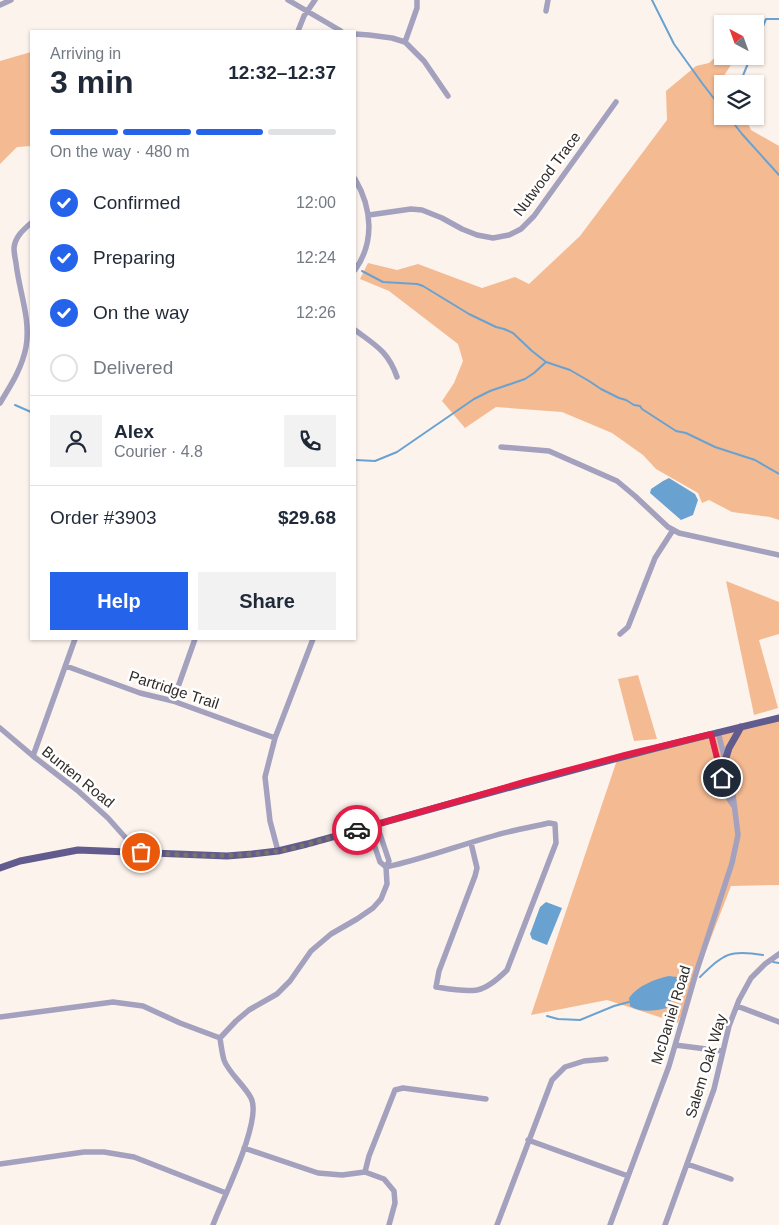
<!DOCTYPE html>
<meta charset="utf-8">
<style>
body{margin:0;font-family:Helvetica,sans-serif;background:#f2f2f3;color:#1f2937;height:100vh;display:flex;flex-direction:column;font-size:19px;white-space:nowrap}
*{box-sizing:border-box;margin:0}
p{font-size:16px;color:#747a83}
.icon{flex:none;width:28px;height:28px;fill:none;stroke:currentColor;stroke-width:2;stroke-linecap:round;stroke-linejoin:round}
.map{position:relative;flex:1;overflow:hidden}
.sheet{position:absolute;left:30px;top:30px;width:326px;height:610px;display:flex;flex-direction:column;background:#fff;border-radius:0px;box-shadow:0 1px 4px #0004}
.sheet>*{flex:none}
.needle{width:32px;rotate:319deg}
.fabs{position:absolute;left:714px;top:15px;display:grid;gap:10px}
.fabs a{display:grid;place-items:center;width:50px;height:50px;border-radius:0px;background:#fff;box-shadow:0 1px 4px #0004;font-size:25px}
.pin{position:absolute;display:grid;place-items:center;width:42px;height:42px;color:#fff;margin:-21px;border:2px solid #fff;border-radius:50%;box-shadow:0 1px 5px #0007}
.courier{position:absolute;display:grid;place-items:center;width:50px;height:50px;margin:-25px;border:4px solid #e11d48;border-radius:50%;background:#fff;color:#222;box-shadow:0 1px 6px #0007}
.summary em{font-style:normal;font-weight:700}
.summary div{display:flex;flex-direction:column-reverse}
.summary{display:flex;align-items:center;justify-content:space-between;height:85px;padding:0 20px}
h1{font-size:32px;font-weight:700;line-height:38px}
.bar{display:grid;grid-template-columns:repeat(4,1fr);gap:8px 5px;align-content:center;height:60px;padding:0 20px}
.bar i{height:6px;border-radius:4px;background:#e0e1e3}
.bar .current{background:#2563eb}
.bar p{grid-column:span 4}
.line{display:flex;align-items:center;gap:12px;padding:0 20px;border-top:1px solid #e0e1e3}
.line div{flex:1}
.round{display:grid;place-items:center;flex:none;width:52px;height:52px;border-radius:0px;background:#f2f2f3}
ol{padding:0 20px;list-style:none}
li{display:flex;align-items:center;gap:15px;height:55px}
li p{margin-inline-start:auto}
li .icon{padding:5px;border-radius:50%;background:#2563eb;color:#fff;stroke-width:4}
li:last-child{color:#747a83}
li i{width:28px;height:28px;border:2px solid #e0e1e3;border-radius:50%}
.action{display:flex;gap:10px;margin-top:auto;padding:10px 20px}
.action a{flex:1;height:58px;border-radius:0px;background:#2563eb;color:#fff;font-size:20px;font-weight:700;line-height:58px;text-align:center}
.action a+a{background:#f2f2f3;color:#1f2937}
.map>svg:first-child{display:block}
.green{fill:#f4ba92}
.water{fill:#69a2d1}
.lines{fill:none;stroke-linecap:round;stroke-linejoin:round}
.stream{stroke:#69a2d1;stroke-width:2}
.minor{stroke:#a3a1be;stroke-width:5.5}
.major{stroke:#615c8d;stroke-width:7}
.done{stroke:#79726d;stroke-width:5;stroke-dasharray:0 9}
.route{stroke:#e11d48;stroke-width:6}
.labels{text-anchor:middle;stroke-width:5;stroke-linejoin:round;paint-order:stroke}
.street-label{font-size:15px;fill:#322c28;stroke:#fff}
</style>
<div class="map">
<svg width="779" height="1225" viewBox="0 0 779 1225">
<rect width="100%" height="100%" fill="#fdf3ed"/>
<path class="green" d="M 722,51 L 722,56 L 729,56 L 734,60 L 720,82 L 722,93 L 722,116 L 745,116 L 751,130 L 779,146 L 779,520 L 770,517 L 732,512 L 709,500 L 702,503 L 698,493 L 656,469 L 643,455 L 612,433 L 562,412 L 496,407 L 465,428 L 442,401 L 454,383 L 463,361 L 458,344 L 389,291 L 360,279 L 368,263 L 397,270 L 418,264 L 482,288 L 515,277 L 529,284 L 580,236 L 667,120 L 666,91 L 696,66 L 709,63 Z
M 31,52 L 31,146 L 17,147 L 0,164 L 0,61 Z
M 726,581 L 779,602 L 779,634 L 759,640 L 778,708 L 754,715 Z
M 638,675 L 657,739 L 634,741 L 618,679 Z
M 779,720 L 779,885 L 731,886 L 678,1023 L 607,1000 L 531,1015 L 618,757 Z"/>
<path class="water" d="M 669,478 L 695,494 L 698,500 L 693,515 L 681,520 L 650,493 L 651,489 L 663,481 Z
M 546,902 L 562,908 L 547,945 L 532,939 L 530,934 L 540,907 Z
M 669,976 L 677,977 L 680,981 L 679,985 L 667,1008 C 655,1011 640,1013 630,1006 L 629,998 C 637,986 655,979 669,976 Z"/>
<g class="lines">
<path class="stream" d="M 652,0 L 674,44 L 702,83 L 722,109
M 755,46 L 766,19 L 779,19
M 735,82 L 742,78 L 751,56
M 728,116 L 742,134 L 779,175
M 362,271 L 383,282 L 417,284 L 423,286 L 469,314 L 496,327 L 504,329 L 513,333 L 532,351 L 546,362 L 570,370 L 589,381 L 601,389 L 619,398 L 626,400 L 634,405 L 640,406 L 642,409 L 676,431 L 686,433 L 715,447 L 755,460 L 779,474
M 15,405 L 31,412
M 355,460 L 375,461 L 397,452 L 474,399 L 490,391 L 525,379 L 534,373 L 546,362
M 773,962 L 779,963
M 700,977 C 724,954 729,949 763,955
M 547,1016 L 558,1019 L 580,1020 L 614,1006 L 629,1002"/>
<path class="minor" d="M 288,0 L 341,31
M 0,5 L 11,0
M 546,11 L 548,0
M 298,31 L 304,16 L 315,0
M 355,34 L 369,35 L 392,38 L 405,42 L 424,61 L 448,96
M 405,42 L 417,8 L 417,0
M 355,179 C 372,208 375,242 355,270
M 369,215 L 411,209 L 422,210 L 442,218 L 462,229 L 477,235 L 493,238 L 509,235 L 521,229 L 534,216 L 616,102
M 355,330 C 375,345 388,351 397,377
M 0,403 C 11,385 22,368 26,347 C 31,319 19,291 16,263 C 15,258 14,253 14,248 C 15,237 23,230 31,223
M 501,447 L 549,451 L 617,481 L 635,496 L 668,527 L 679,533 L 779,555
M 620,634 L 628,627 L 655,558 L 673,530
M 66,666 L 140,693 L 173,701 L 275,738
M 173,701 L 195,639
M 0,728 L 33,756 L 77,790 L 108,818 L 132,845 L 134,852
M 711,734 L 725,793 L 733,805
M 33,756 L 75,639
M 373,825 L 372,838 L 380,862 L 386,867
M 278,851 L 270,821 L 265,777 L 275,738 L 313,639
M 386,867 C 429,858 469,841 512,831 C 524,828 537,826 549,823 L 555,824 L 556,843 L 507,970 C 499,978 488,988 477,990 C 464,992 449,989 436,987 L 439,971 L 475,876 L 477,868 L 471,843
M 737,1006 L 779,1022
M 0,1017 L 113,1002 L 143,1006 L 180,1023 L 220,1038
M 220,1038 L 236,1021 L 249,1010 L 277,994 L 290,981 L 311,951 L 331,934 L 357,919 L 373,908 L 381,899 L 387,884 L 386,867 L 389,861 L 380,834 L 373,825
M 675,1045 L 722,1051
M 528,1140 L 628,1176
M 244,1148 L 318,1173 L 342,1175 L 365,1172 L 384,1179 L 394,1191 L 395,1203 L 389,1225
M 0,1164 L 84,1152 L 104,1152 L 134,1157 L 226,1193
M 687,1164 L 731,1179
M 365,1172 L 369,1156 L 395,1090 L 403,1088 L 486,1099
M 213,1225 C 222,1200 263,1120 251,1098 C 245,1086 228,1072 224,1060 C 222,1053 221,1045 220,1038
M 497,1225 L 552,1080 L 565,1067 L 584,1061 L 606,1059
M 610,1225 L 669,1066 L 696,973 L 732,863 L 738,835 L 732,787 L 718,732
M 665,1225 L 714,1089 L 729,1026 L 739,1000 L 751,978 L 765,964 L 779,954"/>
<path class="major" d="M 725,761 L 729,748 L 741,727
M 0,868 L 20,861 L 78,850 L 227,856 L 252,854 L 278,851 L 307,844 C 464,800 620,755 779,718"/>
</g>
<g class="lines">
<path class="done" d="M 141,852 C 187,856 233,858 279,851 C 305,846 331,837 357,830"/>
<path class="route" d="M 357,830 L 524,782 L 625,755 L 711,734 L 722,778"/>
</g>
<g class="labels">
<g class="street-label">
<text transform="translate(547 174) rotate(-53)" y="5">Nutwood Trace</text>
<text transform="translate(174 690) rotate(18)" y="5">Partridge Trail</text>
<text transform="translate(78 777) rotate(39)" y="5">Bunten Road</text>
<text transform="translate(671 1015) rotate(-73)" y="5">McDaniel Road</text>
<text transform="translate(706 1066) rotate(-73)" y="5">Salem Oak Way</text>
</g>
</g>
</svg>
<div class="fabs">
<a><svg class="needle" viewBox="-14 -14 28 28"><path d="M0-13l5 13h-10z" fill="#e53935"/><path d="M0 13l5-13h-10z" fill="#747a83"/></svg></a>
<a><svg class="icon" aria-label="layers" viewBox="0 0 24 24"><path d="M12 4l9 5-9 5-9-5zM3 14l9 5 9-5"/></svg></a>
</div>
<div class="pin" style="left:141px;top:852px;background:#ea580c"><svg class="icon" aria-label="bag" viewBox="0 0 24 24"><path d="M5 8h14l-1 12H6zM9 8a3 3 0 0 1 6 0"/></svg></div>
<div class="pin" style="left:722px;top:778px;background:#1f2937"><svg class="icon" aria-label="home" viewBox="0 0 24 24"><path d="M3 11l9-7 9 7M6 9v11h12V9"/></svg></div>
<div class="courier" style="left:357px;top:830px"><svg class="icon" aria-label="car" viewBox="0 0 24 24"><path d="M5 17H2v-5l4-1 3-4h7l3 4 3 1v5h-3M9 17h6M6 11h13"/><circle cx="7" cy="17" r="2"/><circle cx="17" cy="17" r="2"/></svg></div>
<section class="sheet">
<div class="summary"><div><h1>3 min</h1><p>Arriving in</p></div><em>12:32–12:37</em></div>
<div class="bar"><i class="current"></i><i class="current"></i><i class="current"></i><i></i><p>On the way · 480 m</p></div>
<ol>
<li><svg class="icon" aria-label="check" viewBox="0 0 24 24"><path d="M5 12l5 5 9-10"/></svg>Confirmed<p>12:00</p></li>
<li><svg class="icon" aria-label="check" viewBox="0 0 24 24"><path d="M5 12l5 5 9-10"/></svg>Preparing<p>12:24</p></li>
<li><svg class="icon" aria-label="check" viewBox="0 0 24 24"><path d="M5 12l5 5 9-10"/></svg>On the way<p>12:26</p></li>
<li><i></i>Delivered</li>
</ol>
<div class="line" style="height:90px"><a class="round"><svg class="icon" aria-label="person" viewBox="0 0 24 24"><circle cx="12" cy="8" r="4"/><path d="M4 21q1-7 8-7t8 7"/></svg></a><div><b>Alex</b><p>Courier · 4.8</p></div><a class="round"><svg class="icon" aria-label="phone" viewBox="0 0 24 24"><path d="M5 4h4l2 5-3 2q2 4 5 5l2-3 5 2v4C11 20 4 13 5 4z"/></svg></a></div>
<div class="line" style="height:65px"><div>Order #3903</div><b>$29.68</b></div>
<div class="action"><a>Help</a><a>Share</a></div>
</section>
</div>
